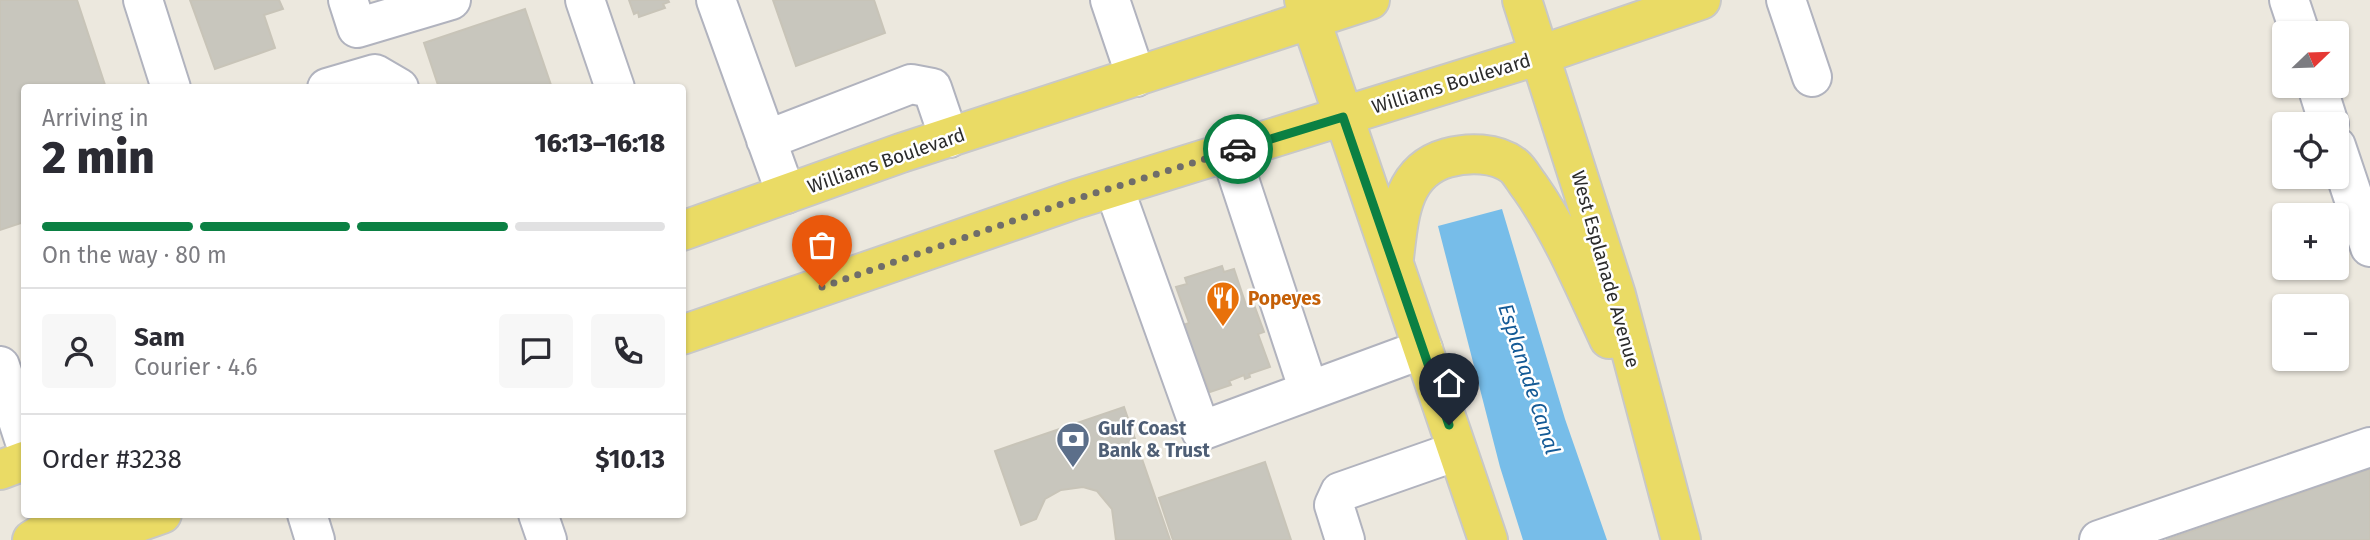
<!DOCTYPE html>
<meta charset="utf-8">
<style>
body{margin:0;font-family:"Fira Sans",sans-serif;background:#f7f7f7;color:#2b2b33;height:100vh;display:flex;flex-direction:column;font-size:26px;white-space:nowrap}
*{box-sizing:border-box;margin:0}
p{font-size:23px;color:#7c7c81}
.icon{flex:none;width:38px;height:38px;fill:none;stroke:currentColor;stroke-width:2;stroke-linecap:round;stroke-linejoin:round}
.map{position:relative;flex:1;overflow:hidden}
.panel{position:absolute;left:21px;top:84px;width:665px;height:434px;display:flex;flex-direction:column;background:#fff;border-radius:7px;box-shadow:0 2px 5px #0004}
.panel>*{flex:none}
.needle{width:46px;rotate:67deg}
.controls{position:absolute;left:2272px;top:21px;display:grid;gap:14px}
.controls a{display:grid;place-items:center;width:77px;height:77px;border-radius:7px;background:#fff;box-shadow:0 2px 5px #0004;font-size:35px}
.pin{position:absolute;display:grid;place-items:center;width:60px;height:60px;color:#fff;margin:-72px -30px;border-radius:50% 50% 50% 0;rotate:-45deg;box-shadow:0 0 7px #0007}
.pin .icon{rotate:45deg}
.courier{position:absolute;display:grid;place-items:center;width:70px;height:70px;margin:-35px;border:5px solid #0b8043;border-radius:50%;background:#fff;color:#222;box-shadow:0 2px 9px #0007}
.head em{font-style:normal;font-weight:800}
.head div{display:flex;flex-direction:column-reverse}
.head{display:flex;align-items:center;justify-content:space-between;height:119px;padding:0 21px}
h1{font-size:46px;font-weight:800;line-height:52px}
.bar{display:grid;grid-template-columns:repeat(4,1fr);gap:10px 7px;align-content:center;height:84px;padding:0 21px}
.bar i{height:9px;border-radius:5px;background:#e1e1e2}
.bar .current{background:#0b8043}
.bar p{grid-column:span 4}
.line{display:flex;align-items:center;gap:18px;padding:0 21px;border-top:2px solid #e1e1e2}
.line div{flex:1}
.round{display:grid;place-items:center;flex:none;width:74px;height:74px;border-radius:7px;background:#f7f7f7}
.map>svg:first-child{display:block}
.water{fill:#77bde9}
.building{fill:#c8c6bd;stroke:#c8c4b8;stroke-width:2}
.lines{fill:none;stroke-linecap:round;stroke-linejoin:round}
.minor-casing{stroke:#b1b3be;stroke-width:42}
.major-casing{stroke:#c8c8c8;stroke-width:42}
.minor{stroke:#fff;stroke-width:38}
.major{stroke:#eadb65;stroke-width:38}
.done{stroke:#6f6d6a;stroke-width:7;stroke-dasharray:0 12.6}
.route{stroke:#0b8043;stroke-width:9}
.labels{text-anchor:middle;stroke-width:5;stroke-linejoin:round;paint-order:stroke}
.street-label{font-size:19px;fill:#2b2b2b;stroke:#fff}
.food-label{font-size:19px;font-weight:bold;fill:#c56008;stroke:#fff;text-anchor:start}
.service-label{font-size:19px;font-weight:bold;fill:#4e5e75;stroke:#fff;text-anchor:start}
.water-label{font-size:21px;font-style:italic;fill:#145a96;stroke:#fff}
</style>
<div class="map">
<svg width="2370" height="540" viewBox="0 0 2370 540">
<rect width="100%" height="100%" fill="#ece8de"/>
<path class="water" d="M 1502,209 L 1565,419 L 1607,540 L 1523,540 L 1500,467 L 1438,226 Z"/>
<path class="building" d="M 0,0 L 77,0 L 106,88 L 24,88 L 24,222 L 0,230 Z
M 190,0 L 279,0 L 283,9 L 264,15 L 275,48 L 215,69 Z
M 629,0 L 668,0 L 669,2 L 663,4 L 665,8 L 639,17 L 638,12 L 634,14 Z
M 773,0 L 874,0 L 885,33 L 796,66 Z
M 525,9 L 552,88 L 439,88 L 424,43 Z
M 1222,266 L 1224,272 L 1234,269 L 1246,305 L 1253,302 L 1264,332 L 1258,334 L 1270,367 L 1249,374 L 1250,377 L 1245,379 L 1244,375 L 1229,381 L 1231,385 L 1210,392 L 1183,325 L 1189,323 L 1176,287 L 1187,284 L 1185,278 Z
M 1124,407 L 1170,540 L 1116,540 L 1112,509 L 1097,491 L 1083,487 L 1061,490 L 1045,499 L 1036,519 L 1021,525 L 995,451 Z
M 1265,462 L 1291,540 L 1173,540 L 1159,498 Z
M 2370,469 L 2370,540 L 2166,540 Z"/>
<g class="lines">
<g class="minor-casing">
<path id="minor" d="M 143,0 L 171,88
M 348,0 L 357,28 L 451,0
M 585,0 L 615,88
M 716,0 L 786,194
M 1110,0 L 1136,77
M 1786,0 L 1812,77
M 2289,0 L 2300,33
M 2317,86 L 2329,124
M 327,88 L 375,74 L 399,88
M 766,140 L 911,84 L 932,88 L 949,138
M 2336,146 L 2370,247
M 1114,188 L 1201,431 L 1309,391 L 1230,152
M 0,366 L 24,439
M 1309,391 L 1423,349
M 307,514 L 315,540
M 538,514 L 547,540
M 1345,540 L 1334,505 L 1340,492 L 1457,451
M 2099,540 L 2370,447"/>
</g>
<g class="major-casing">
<path id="major" d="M 1304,0 L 1488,540
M 1522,0 L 1616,295 L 1681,540
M 682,231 L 901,153 L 1370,0
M 1394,258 C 1399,217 1401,171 1447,158 C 1468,152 1496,152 1514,166 C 1520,171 1525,181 1530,187 C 1563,234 1585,288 1609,339
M 682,335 L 1076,199 L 1540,55 L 1701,0
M 0,470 L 24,461
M 32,540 L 74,514
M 87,540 L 162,514"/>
</g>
<use href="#minor" class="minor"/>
<use href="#major" class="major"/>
</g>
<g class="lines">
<path class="done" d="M 822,287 L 1076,199 L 1238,149"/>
<path class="route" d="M 1238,149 L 1343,117 L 1449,425"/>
</g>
<defs>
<g id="restaurant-pin" transform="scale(1.75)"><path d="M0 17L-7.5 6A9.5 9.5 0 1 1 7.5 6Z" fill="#e8710a" stroke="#fff"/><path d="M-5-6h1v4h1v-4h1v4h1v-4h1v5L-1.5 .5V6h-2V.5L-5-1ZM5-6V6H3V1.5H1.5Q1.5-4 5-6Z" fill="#fff"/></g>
<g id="bank-pin" transform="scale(1.75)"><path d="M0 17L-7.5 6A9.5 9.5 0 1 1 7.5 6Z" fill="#5c6f8a" stroke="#fff"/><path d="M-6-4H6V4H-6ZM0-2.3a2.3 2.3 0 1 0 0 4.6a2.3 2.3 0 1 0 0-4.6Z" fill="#fff"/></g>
</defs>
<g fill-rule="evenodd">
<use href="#restaurant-pin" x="1223" y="298"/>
<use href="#bank-pin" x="1073" y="439"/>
</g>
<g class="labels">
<g class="street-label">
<text transform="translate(1451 83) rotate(-17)" y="7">Williams Boulevard</text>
<text transform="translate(886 160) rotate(-19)" y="7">Williams Boulevard</text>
<text transform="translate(1606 269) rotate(74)" y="7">West Esplanade Avenue</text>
</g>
<g class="food-label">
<text x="1248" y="305">Popeyes</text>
</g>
<g class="service-label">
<text x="1098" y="435">Gulf Coast<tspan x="1098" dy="22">Bank &amp; Trust</tspan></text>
</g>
<g class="water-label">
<text transform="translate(1529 379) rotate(72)" y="7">Esplanade Canal</text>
</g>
</g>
</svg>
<div class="controls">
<a><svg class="needle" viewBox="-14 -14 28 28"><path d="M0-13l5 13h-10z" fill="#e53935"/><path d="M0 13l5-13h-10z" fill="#7c7c81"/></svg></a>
<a><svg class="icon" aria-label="locate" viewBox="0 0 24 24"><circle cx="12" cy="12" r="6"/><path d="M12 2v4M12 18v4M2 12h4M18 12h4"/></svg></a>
<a>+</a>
<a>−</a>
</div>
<div class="pin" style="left:822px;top:287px;background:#ea580c"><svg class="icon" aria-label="bag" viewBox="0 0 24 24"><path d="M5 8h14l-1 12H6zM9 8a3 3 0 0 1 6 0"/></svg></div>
<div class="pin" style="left:1449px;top:425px;background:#1f2937"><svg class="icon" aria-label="home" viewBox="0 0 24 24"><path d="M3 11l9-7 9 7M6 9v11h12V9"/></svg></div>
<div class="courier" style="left:1238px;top:149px"><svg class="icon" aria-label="car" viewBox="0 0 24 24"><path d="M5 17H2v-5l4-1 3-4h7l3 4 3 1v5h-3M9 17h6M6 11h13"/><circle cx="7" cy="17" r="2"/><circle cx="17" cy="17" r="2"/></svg></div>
<section class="panel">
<div class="head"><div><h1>2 min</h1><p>Arriving in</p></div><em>16:13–16:18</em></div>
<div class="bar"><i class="current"></i><i class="current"></i><i class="current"></i><i></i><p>On the way · 80 m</p></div>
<div class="line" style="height:126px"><a class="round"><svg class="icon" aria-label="person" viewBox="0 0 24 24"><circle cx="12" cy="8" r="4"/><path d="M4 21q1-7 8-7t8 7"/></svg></a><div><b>Sam</b><p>Courier · 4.6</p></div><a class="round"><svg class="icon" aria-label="chat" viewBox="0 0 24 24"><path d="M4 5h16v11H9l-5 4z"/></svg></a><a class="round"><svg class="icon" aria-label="phone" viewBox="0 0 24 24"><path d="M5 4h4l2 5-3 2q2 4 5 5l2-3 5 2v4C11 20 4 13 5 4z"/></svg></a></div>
<div class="line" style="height:91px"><div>Order #3238</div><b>$10.13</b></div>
</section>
</div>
